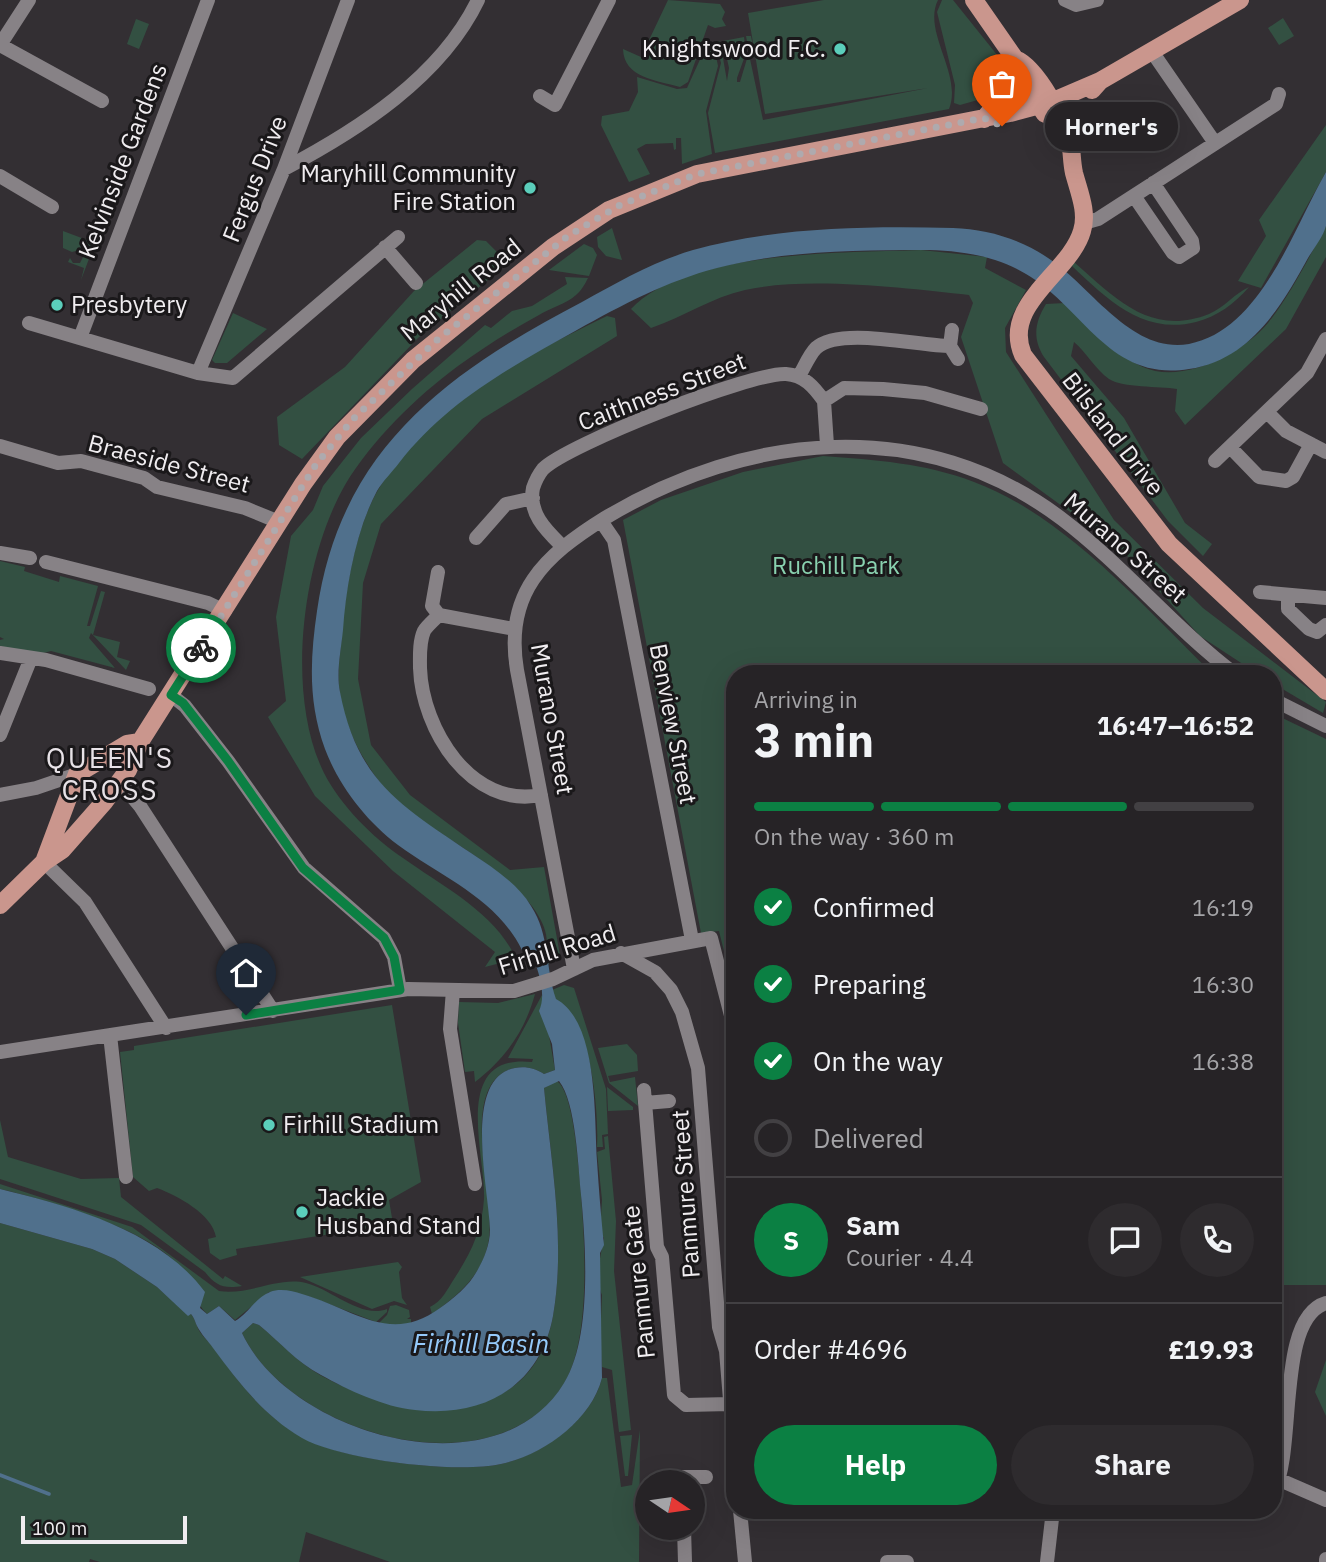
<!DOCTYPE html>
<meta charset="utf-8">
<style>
body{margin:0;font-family:"IBM Plex Sans",sans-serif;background:#2e2b2e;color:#f1f3f6;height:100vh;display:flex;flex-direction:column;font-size:26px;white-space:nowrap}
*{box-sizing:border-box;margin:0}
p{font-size:23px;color:#a4a4a7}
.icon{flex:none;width:38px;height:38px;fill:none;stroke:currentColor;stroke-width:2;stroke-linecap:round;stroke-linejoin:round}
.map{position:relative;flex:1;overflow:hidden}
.drawer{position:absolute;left:726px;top:665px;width:556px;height:854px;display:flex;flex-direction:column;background:#262326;border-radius:28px;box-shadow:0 7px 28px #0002,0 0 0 2px #424043}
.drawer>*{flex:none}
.needle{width:46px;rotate:103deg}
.buttons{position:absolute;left:635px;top:1470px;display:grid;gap:14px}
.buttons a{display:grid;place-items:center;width:70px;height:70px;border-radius:50%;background:#262326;box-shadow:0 7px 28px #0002,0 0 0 2px #424043;font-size:35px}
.scale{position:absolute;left:21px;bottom:18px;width:166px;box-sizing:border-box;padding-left:7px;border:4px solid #f0edf0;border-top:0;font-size:19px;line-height:24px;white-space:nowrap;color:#f0edf0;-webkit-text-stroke:5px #1a181a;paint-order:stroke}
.pin{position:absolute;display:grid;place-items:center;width:60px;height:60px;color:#fff;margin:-72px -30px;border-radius:50% 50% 50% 0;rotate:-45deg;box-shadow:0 0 7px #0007}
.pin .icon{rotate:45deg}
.courier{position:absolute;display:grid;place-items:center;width:70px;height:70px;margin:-35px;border:5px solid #0b8043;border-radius:50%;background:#fff;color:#222;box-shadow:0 2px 9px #0007}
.bubble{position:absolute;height:49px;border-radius:24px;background:#262326;box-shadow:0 7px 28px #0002,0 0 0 2px #424043;font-size:23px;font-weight:700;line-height:49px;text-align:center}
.head em{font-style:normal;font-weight:700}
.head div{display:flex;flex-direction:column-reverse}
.head{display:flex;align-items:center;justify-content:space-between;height:119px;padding:0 28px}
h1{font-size:46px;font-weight:700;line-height:52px}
.bar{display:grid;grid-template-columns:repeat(4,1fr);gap:10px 7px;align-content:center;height:84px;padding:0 28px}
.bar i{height:9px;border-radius:5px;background:#424043}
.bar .on{background:#0b8043}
.bar p{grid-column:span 4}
.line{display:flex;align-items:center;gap:18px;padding:0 28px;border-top:2px solid #424043}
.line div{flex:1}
.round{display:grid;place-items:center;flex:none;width:74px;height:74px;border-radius:37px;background:#2e2b2e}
ol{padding:0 28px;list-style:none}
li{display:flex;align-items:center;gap:21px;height:77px}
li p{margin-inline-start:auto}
li .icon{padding:7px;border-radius:50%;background:#0b8043;color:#fff;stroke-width:4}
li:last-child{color:#a4a4a7}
li i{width:38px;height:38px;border:4px solid #424043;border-radius:50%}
.primary-button{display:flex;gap:14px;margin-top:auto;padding:14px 28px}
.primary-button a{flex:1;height:80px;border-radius:42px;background:#0b8043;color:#fff;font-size:28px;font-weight:700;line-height:80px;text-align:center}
.primary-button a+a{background:#2e2b2e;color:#f1f3f6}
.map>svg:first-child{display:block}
.green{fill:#335042}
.water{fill:#50708c;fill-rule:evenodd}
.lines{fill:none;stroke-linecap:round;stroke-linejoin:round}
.stream{stroke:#50708c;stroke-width:3.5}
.minor{stroke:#878286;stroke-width:14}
.major{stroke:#ca968d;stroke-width:18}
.done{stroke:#aeaaae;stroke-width:7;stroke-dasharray:0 12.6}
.route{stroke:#0b8043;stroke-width:9}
.poi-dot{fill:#5bcebb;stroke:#1a181a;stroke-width:2.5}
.labels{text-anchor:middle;stroke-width:6;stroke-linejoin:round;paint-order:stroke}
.poi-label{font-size:24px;fill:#f0edf0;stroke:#1a181a;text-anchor:start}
.street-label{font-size:24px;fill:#f0edf0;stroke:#1a181a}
.park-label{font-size:24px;fill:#89d1af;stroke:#1a181a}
.water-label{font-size:26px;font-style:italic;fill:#95cafb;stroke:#1a181a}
.quarter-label{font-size:28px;letter-spacing:2px;fill:#e7e2e7;stroke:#1a181a}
</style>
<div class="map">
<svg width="1326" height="1562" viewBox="0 0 1326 1562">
<rect width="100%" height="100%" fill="#332f33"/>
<path class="green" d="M 668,0 L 720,4 L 725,12 L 722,19 L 726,26 L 715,28 L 708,25 L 688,82 L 680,87 C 656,80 624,78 623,49 L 641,57 Z
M 824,0 L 938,0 C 922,32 963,74 949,109 L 715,153 L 708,113 L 721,63 L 715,42 L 720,41 L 727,81 L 729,68 L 723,41 L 744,37 L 746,53 L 737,78 L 737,82 L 740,82 L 749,52 L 746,36 L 751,36 L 755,57 L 750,59 L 763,120 L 928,88 L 765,114 L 748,13 Z
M 942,0 L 953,0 L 1006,66 L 1010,76 L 1006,92 L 960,105 L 954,103 L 955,85 L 937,12 Z
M 1283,18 L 1294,36 L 1279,45 L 1268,28 Z
M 136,19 L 149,24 L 139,49 L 127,44 Z
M 708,42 L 714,46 L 718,66 L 706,111 L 712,154 L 682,164 L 681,138 L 676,138 L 676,149 L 674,150 L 673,143 L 646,144 L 637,149 L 650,174 L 629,182 L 601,125 L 602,116 L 629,111 L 638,92 L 637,77 L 677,89 L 687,88 Z
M 1326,125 L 1326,172 L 1261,288 L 1238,281 L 1266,236 L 1259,220 Z
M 1326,226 L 1326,257 L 1286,329 L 1185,425 L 1175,411 L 1177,389 C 1159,386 1123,388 1109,379 C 1096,370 1086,352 1074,342 L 1071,356 L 1124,418 L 1185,523 L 1212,544 L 1203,556 L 1168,521 L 1044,357 C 1032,338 1035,322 1046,304 L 1065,303 C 1087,328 1112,353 1143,367 C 1182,385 1243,353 1268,323 C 1291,294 1308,259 1326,226 Z
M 612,228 L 622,260 L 606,256 L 598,247 L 597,237 Z
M 63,231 L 95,243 L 81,280 L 84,268 L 68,262 L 70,258 L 73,263 L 80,263 L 84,255 L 79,250 L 72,252 L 63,248 Z
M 477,240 L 486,241 L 504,259 L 502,268 L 418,338 L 302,459 L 279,445 L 277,417 L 345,367 L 414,291 Z
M 584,244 L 593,248 L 597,255 L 589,276 L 549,270 Z
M 921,250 L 987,257 L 985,268 L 1026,290 L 1005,328 L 1006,352 L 1114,520 L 1203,608 L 1326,702 L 1323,713 L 1274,684 L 1274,674 L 1258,674 L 1200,636 L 1121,549 L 1003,463 L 961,337 L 973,303 L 969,295 C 906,288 807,276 745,290 C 713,297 683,317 651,328 L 631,309 C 687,250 844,253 921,250 Z
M 1061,251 C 1107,288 1144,340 1209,314 C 1224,308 1235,293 1249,287 C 1234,304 1218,316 1196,322 C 1137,337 1099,290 1059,254 Z
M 565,277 L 588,278 C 585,284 581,291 576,295 C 566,304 550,308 539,315 C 511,330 483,348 458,366 C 416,397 372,440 345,485 C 302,560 285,694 324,773 C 341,806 372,837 403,858 C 442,886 496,913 516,959 L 485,967 L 495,952 L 393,871 L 315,796 L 268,717 L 286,701 L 276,617 L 291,536 L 313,510 L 323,486 L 361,438 L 412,389 L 485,325 L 491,328 L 512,311 L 532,306 L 567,284 Z
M 233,313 L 267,329 L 227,363 L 215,363 L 212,360 Z
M 607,316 L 615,318 L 617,336 L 482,419 L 381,524 L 363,583 L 358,679 L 371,745 L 410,795 L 510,870 L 544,867 L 560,955 L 547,965 C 546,958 547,951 547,944 C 548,898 469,852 436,830 C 423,822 407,814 397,803 C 368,771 343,730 339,686 C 337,669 341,650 342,633 C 345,591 356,527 378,490 C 429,404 521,358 607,316 Z
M 823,456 C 875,460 925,463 974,482 C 1064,515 1145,608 1213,674 L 735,674 L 735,995 L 719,931 L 701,933 L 623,520 L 661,500 L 743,472 Z
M 0,561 L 25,567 L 24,571 L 59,582 L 60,576 L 98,586 L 87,626 L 90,626 L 101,591 L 105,592 L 93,635 L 120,642 L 117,657 L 130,661 L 126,670 L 91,633 L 89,638 L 115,668 L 51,651 L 36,655 L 0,646 L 0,640 L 4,639 L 0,637 Z
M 1274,714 L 1326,739 L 1326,1285 L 1274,1285 Z
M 564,985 L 574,988 L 606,1089 L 608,1134 L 602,1135 L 603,1147 L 597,1147 C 599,1110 591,1018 556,1000 L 552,990 Z
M 535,994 C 525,1031 505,1059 475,1082 L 474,1071 L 465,1072 L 458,1023 L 459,1002 L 498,1003 Z
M 542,995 L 555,1070 L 544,1074 C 534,1067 519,1065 508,1070 C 457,1092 498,1201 488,1244 C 481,1277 457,1296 432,1314 L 430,1307 C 442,1301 447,1290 454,1279 C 471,1253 482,1230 484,1199 C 486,1155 450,1053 532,1062 L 533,1059 L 508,1058 Z
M 392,1005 L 421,1182 L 389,1200 L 393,1224 L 236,1249 L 237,1255 L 220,1260 L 210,1253 L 208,1239 L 216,1237 C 212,1214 178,1196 157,1188 L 149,1191 L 133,1177 L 120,1052 L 134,1050 L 134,1046 Z
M 627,1044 L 637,1055 L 638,1071 L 608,1076 L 610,1082 L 635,1077 L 638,1106 L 609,1083 L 598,1048 Z
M 557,1081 C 572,1091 577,1152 579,1172 C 584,1227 593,1333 565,1382 C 498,1494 290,1436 242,1333 L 253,1323 L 259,1325 C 280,1342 297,1362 320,1375 C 402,1421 532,1434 553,1316 C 566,1241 551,1162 544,1088 Z
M 607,1087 L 633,1107 L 633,1110 L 608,1111 Z
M 0,1120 L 8,1157 L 81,1179 L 119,1178 L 121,1197 L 223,1279 L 225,1276 L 242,1286 C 224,1289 216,1286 205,1272 L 141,1225 L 0,1179 Z
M 608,1136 L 616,1221 L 614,1271 L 631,1430 L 619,1432 L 612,1370 L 602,1367 L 600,1342 L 602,1295 C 594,1278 601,1255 604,1238 L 600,1232 L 602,1200 L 597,1152 L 605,1149 L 604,1137 Z
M 0,1184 L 132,1227 L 219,1291 C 248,1296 278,1276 306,1283 C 331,1289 361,1319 387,1309 L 387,1312 L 376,1322 L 308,1296 L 269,1292 L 235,1320 L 219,1306 L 207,1314 C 193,1300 189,1279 177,1264 C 148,1229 44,1199 0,1189 Z
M 0,1223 L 92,1249 L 115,1259 L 157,1287 L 188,1315 L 191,1314 C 195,1319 195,1322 197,1326 C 199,1333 208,1341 213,1347 C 239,1383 263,1415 302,1437 C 341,1460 457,1474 501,1464 C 542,1455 592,1420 602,1378 L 607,1378 L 621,1487 L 632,1485 L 640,1430 L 639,1562 L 390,1562 L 306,1532 L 299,1562 L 100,1562 L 90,1559 L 89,1562 L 0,1562 Z
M 398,1262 L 402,1267 L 399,1272 L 402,1298 L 407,1305 L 394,1301 L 372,1309 L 300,1277 Z
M 396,1305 L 409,1310 L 410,1317 L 407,1319 L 411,1319 L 411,1324 L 394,1327 L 379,1323 L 387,1315 L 390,1306 Z
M 1326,1360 L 1326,1416 L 1315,1392 Z
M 632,1435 L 628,1476 L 625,1476 L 620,1436 Z"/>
<path class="water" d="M 1326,172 C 1326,189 1326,211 1326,226 C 1323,237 1314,248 1308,258 C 1281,307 1250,360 1189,369 C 1109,382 1084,308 1026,274 C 995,255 957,250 922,250 C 855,250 782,251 717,268 C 667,281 622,305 577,330 C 511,367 447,401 399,463 C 392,472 383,481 377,491 C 356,530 346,586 343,630 C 341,650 336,673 340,692 C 357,781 401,806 471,853 C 492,867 518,884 531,906 C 550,935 545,967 556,999 C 599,1022 594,1119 597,1161 C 599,1191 601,1216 604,1245 L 600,1253 L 602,1378 C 591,1421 543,1455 501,1464 C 457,1474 341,1460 302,1438 C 263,1415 239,1383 213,1348 C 208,1341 201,1334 197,1326 C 195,1322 195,1319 191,1314 L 188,1316 L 157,1287 L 115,1259 L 92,1249 L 0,1223 L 0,1189 C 71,1206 160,1231 205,1292 L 200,1308 L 207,1314 L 219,1306 L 235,1321 C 248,1314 255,1298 270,1292 C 280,1288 293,1291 302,1294 C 354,1309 390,1345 440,1308 C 454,1298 468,1287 477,1271 C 484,1259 490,1244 490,1230 C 489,1191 464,1088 508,1070 C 520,1065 534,1067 544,1074 L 555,1070 L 552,1044 L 539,1011 C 547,994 538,969 531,953 L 522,950 C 496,898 443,878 398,845 C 366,821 339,786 325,749 C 308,703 310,659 317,611 C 340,449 447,373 582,302 C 618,282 653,262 693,250 C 775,227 868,226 953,228 C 988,229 1023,240 1051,260 C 1092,288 1132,354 1189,344 C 1261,330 1293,229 1326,172 ZM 559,1081 C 576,1102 578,1167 581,1195 C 586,1246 592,1338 564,1383 C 497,1494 290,1436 242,1333 L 253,1323 L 259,1325 C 280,1342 296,1362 321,1375 C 348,1390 384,1407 415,1410 C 484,1418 540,1386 553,1316 C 566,1241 551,1163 544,1088 Z"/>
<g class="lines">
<path class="stream" d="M 0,1475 L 49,1494"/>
<path class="minor" d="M 1065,0 L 1076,5 L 1097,0
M 0,45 L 102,101
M 0,45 L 29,0
M 1153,53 L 1215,143
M 540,96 L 555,105 L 609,0
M 284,169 C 358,130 441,77 478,0
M 0,176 L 52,207
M 1134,196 L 1173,253 L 1179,257 L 1193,248 L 1192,241 L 1153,183
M 1084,223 L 1098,219 L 1276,104 L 1279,94
M 385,247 L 416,283
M 29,323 L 198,373 L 233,378 L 398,237
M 952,330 L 950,346 L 958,359
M 80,338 L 208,0
M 198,373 L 284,169 L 348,0
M 799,376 C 804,368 809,355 816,348 C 840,326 918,346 950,346
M 1267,412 L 1286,431 L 1326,452
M 827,445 L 824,401 L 844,388 L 883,389 L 925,393 L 981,409
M 0,446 L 58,463 L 81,461 L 144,478 L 157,487 L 245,508 L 279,522
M 1230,447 L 1259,477 L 1286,481 L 1293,477 L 1311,444
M 1215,461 L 1307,373 L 1326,339
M 601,521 L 614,540 L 692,940
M 476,538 L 506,504 L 533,498
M 563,547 C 547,531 528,514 533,488 C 535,482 539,474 543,469 C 568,444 752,372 786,374 C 804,375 814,387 824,401
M 0,553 L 30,558
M 46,562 L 208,603 L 225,611
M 438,572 L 432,606 L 439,615
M 1260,592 L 1326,598
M 1288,595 L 1288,609 L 1309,629 L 1317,632 L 1326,625
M 439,615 C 434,620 427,626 424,631 C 419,642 420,657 420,668 C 422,729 471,809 541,795
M 439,615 L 514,629
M 0,653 L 46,660 L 149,689
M 171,695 L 185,706 L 228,761 L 304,868 L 384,938 L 394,957 L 400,990
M 1274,700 L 1326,726
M 0,735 L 31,658
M 124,787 L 140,806 L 273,1011
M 0,795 L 36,788 L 77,774
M 44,862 L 85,902 L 166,1028
M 621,953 L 655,972 L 671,990 L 682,1012 L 698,1068 L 719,1327 L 726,1351 L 735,1461
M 574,969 L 517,670 C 504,593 544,556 605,518 C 748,432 923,414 1062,519 C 1124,566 1173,627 1235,674
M 453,990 L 450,1029 L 475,1184
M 110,1035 L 126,1177
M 0,1052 L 408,989 L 514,991 L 553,979 L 593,960 L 711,938 L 735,1031
M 644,1090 L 657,1247 L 662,1257 L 674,1395 L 686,1405 L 730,1404
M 645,1103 L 669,1101
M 661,1477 L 706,1477
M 1280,1480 L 1326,1500
M 1274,1491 C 1296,1448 1276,1318 1326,1303
M 740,1510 L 745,1562
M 1138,1510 L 1227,1513 L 1251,1510
M 684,1528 L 685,1562
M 887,1562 L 907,1562
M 1047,1562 L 1053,1510
M 1326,1562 L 1326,1559"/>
<path class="major" d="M 974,0 L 1015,59 L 1017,73 L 1045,114
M 1015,59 C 1037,67 1067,124 1071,147 C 1072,156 1072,164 1074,173 C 1079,192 1088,212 1082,231 C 1070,273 1001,304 1023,355 L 1169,544 L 1326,691
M 1092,90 L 1100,81 L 1240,0
M 984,119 L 997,103 L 1032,96
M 44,862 L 77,774 L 127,744 L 140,742
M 0,905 L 44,862 L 62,850 L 105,801 L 128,770 L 140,742 L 303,484 L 337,437 L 413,360 L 553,247 L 609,210 L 697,174 L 1010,113 L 1051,102 L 1100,81"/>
</g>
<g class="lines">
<path class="done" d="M 201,648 L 315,466 L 352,420 L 437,340 L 568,236 L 620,205 L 697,174 L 984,118 L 1002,126"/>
<path class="route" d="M 201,648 L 171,695 L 183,703 L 228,761 L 303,868 L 384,938 L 394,957 L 400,990 L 246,1015"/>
</g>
<g class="poi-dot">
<circle cx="840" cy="49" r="7"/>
<circle cx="530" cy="188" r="7"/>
<circle cx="57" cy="305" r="7"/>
<circle cx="269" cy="1125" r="7"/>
<circle cx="302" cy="1212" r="7"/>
</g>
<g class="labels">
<g class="poi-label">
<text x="826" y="57" text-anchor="end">Knightswood F.C.</text>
<text x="516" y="182" text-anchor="end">Maryhill Community<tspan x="516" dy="28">Fire Station</tspan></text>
<text x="71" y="313">Presbytery</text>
<text x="283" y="1133">Firhill Stadium</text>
<text x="316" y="1206">Jackie<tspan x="316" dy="28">Husband Stand</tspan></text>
</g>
<g class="street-label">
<text transform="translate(123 161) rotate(-69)" y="8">Kelvinside Gardens</text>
<text transform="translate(255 179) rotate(-68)" y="8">Fergus Drive</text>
<text transform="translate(461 290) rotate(-39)" y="8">Maryhill Road</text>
<text transform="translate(662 392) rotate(-21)" y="8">Caithness Street</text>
<text transform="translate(1113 434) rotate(52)" y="8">Bilsland Drive</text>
<text transform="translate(169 464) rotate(15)" y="8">Braeside Street</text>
<text transform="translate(1125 548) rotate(41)" y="8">Murano Street</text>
<text transform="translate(552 719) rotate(80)" y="8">Murano Street</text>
<text transform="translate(673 724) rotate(79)" y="8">Benview Street</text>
<text transform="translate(557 950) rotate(-17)" y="8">Firhill Road</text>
<text transform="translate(686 1194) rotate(-94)" y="8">Panmure Street</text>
<text transform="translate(639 1282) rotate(-96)" y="8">Panmure Gate</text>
</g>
<g class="park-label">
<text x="836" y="574">Ruchill Park</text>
</g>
<g class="water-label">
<text x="481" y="1353">Firhill Basin</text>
</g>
<g class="quarter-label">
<text x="110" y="768">QUEEN'S<tspan x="110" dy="32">CROSS</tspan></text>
</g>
</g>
</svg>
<div class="buttons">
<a><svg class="needle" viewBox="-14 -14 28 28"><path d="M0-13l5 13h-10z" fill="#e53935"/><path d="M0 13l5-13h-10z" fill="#a4a4a7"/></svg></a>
</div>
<div class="scale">100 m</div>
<div class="pin" style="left:1002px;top:126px;background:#ea580c"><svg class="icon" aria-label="bag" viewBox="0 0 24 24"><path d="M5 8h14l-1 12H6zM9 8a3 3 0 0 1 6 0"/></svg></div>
<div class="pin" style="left:246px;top:1015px;background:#1f2937"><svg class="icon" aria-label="home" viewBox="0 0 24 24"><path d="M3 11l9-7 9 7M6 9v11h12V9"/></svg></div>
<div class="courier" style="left:201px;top:648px"><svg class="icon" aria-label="bike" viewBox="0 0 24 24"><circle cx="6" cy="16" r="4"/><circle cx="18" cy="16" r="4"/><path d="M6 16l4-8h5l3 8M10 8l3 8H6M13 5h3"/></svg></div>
<div class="bubble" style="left:1045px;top:102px;width:133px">Horner's</div>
<section class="drawer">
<div class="head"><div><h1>3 min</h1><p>Arriving in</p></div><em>16:47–16:52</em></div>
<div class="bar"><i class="on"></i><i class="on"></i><i class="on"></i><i></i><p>On the way · 360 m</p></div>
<ol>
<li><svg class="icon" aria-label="check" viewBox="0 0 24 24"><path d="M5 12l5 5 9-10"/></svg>Confirmed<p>16:19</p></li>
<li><svg class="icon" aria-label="check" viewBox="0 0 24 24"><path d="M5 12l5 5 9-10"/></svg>Preparing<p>16:30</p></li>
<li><svg class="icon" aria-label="check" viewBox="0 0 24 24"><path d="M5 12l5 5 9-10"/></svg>On the way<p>16:38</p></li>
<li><i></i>Delivered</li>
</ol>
<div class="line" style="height:126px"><b class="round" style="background:#0b8043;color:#fff">S</b><div><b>Sam</b><p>Courier · 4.4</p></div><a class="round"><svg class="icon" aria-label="chat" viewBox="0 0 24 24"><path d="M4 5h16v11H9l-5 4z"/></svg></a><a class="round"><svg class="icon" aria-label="phone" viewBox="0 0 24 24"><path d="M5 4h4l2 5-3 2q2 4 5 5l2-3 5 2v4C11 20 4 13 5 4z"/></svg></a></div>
<div class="line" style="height:91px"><div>Order #4696</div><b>£19.93</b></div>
<div class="primary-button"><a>Help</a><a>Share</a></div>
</section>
</div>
